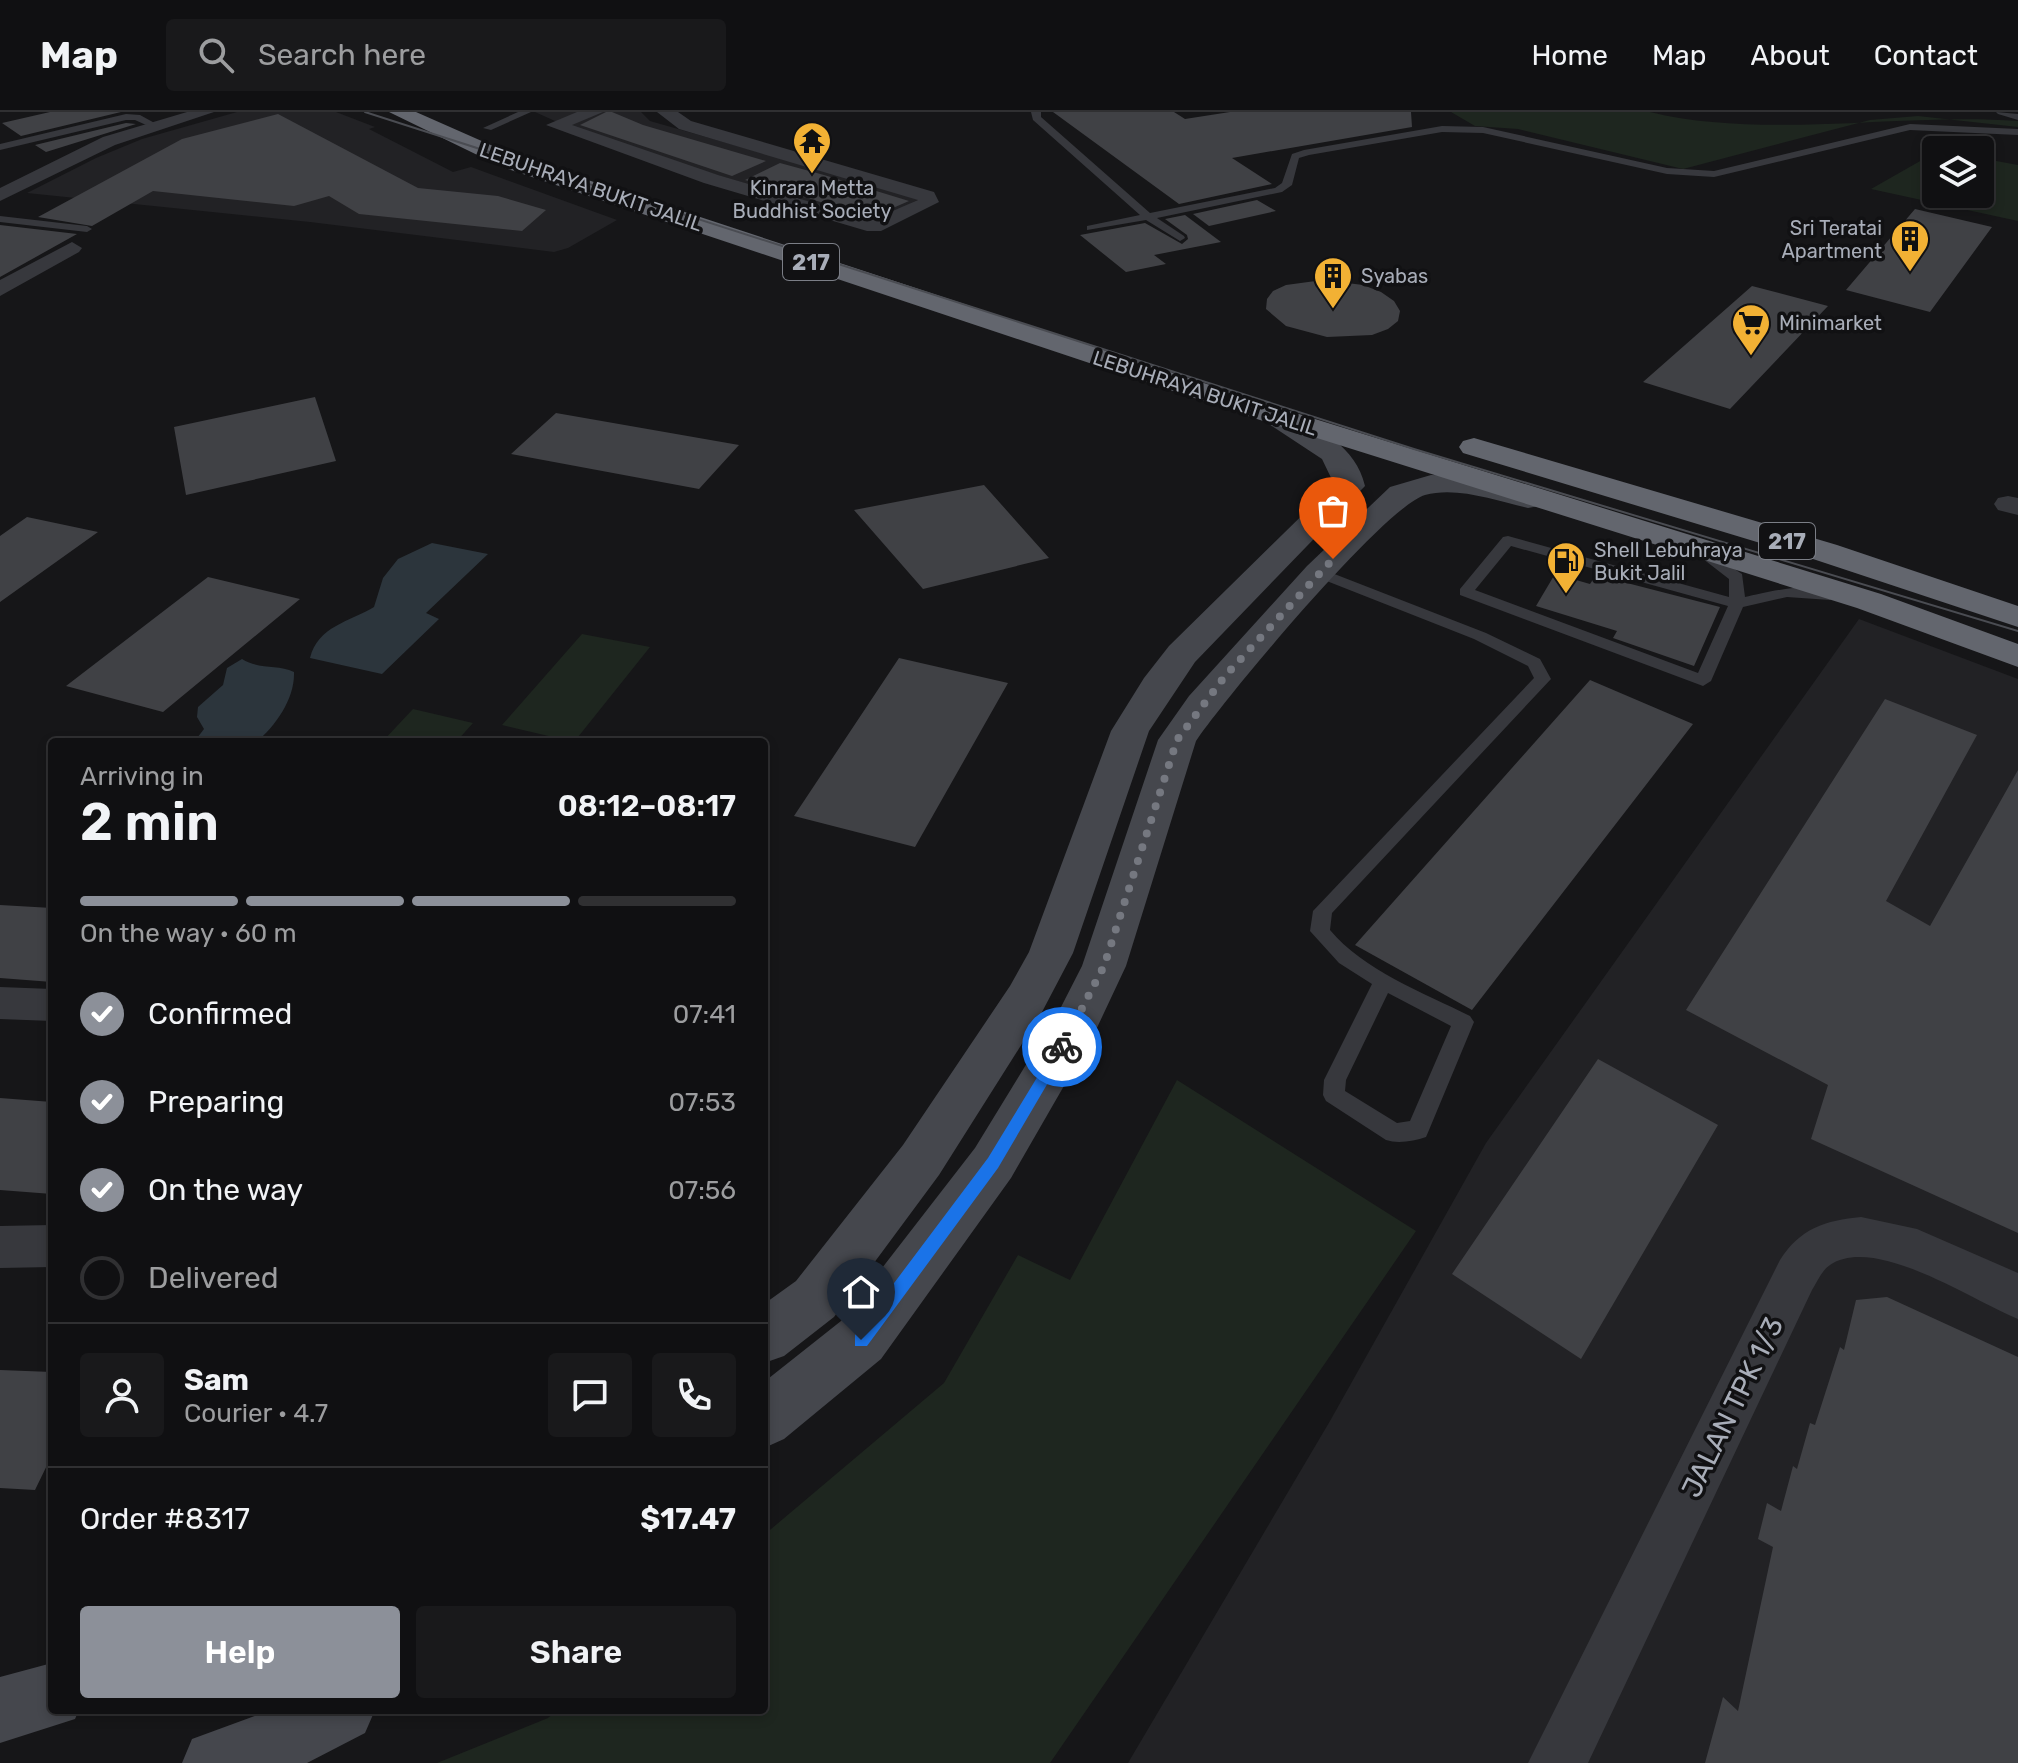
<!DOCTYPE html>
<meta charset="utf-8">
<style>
body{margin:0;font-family:Rubik,sans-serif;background:#19191b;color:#f1f3f6;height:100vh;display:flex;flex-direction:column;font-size:30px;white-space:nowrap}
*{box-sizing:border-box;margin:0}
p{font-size:26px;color:#9c9d9f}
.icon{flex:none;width:44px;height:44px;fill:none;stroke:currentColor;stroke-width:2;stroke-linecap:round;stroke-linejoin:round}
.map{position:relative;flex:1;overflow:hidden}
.side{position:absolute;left:48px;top:626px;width:720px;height:976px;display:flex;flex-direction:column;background:#101012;border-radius:8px;box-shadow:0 4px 12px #0003,0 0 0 2px #303032}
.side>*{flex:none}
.fabs{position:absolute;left:1922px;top:24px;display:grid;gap:16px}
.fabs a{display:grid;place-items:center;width:72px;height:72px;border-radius:8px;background:#101012;box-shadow:0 4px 12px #0003,0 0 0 2px #303032;font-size:40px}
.pin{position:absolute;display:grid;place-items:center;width:68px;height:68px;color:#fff;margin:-82px -34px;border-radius:50% 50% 50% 0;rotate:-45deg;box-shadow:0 0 8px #0007}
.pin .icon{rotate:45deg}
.courier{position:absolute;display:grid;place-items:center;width:80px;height:80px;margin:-40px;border:6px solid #1a73e8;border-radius:50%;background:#fff;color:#222;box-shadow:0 2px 10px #0007}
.overview em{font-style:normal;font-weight:600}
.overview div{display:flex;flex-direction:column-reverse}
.overview{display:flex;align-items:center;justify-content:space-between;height:136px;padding:0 32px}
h1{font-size:52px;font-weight:600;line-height:60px}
.bar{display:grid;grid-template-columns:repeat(4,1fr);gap:12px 8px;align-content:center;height:96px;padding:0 32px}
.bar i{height:10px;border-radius:6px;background:#303032}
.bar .on{background:#8c9099}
.bar p{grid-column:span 4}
.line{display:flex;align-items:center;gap:20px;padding:0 32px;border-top:2px solid #303032}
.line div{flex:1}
.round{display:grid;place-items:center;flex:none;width:84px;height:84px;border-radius:8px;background:#19191b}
ol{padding:0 32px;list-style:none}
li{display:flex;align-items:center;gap:24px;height:88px}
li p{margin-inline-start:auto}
li .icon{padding:8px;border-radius:50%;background:#8c9099;color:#fff;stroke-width:4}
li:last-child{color:#9c9d9f}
li i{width:44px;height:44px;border:4px solid #303032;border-radius:50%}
.button{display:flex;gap:16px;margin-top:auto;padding:16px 32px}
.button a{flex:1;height:92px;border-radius:8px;background:#8c9099;color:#fff;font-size:32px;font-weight:600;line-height:92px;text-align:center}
.button a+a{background:#19191b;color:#f1f3f6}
header{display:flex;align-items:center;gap:48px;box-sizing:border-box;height:112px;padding:0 40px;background:#101012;border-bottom:2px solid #303032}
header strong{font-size:38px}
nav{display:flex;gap:44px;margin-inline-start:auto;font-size:28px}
.search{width:560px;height:72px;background:#19191b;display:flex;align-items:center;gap:20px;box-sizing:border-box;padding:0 28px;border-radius:8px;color:#9c9d9f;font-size:30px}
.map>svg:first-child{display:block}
.built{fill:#222225}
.green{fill:#1e261f}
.water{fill:#2c353c}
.building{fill:#404145}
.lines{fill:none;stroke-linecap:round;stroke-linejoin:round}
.lane{fill:#37383d;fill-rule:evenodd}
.street{fill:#37383d;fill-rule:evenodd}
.secondary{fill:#45474d;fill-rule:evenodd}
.highway{fill:#63666e;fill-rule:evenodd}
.tram{stroke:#4a4c52;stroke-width:2}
.route{fill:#1a73e8}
.done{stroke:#757880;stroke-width:8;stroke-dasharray:0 14.4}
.labels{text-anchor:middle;stroke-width:7;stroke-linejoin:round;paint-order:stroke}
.far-street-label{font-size:20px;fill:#a8adb8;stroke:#111113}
.far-poi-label{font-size:20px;fill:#a8adb8;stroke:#111113;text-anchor:start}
.shield{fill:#111113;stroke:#7b7e86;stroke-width:2}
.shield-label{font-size:22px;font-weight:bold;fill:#a8adb8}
.near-street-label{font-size:28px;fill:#a8adb8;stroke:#111113}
</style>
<header>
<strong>Map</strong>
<div class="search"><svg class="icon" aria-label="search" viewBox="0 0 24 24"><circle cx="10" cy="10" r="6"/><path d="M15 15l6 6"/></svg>Search here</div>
<nav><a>Home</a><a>Map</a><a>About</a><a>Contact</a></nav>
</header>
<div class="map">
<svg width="2018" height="1651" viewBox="0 0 2018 1651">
<rect width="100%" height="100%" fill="#161618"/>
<path class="built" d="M 237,0 L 336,0 L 375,15 L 369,17 L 453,60 L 471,55 L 617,108 L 568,136 L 554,140 L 310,110 L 27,81 L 96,46 L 142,27 Z
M 535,0 L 641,0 L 650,9 L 921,86 L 877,110 L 595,27 Z
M 1859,507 L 2018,567 L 2018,1651 L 1128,1651 L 1330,1309 L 1486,1031 Z"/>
<path class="green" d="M 1451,0 L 1650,0 C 1763,28 1905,0 2018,9 L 2018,15 L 1918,4 L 1870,8 L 1683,57 L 1518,17 L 1475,14 Z
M 1936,40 L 1936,82 L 1980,82 L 1980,46 L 2018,53 L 2018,109 L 1871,77 Z
M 582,522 L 650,535 L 574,630 L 502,613 Z
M 413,597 L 473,611 L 456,630 L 382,630 Z
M 1177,968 L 1416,1119 L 1050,1651 L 437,1651 L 548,1606 L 557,1598 L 764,1598 L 764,1423 L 944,1271 L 1018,1143 L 1070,1168 Z"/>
<path class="water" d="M 432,431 L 488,442 L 426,501 L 439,507 L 382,562 L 310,546 C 318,514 349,510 374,495 L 383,466 L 398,447 Z
M 242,547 C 259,558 277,552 294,560 C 295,586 276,614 256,630 L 194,630 L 204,617 L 197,605 L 198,595 L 223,573 L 227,556 Z"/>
<path class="building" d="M 50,0 L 121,0 L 21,24 L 2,11 Z
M 606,0 L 612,0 L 643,13 L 766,49 L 732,64 L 580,13 Z
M 1053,0 L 1174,0 L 1185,7 L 1230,0 L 1411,0 L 1412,15 L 1232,46 L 1272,72 L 1179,92 Z
M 278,2 L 418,76 L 498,84 L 546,98 L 522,119 L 359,102 L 329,84 L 294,94 L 153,79 L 92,114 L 38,105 L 182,27 Z
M 126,11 L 136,12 L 46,40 L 35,33 Z
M 780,51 L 824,63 L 909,89 L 872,105 L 745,68 Z
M 1257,88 L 1276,99 L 1209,114 L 1193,102 Z
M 1915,97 L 1992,115 L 1930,200 L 1846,178 Z
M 1185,103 L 1221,130 L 1154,143 L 1166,152 L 1126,160 L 1080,123 L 1145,111 L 1182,132 L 1188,127 L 1187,123 L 1165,107 Z
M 0,113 L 77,122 L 0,165 Z
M 1323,168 L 1363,173 L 1381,180 L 1394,189 L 1400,199 L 1398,209 L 1388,217 L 1372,223 L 1327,225 L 1286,214 L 1266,197 L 1267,187 L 1273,179 L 1286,173 Z
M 1752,174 L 1828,194 L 1730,297 L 1643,270 Z
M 315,285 L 336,349 L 186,383 L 174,315 Z
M 556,301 L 739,333 L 699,377 L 511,342 Z
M 984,373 L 1049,446 L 923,477 L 854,398 Z
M 27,405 L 98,420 L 0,490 L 0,424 Z
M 1555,462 L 1590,472 L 1596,463 L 1720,495 L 1694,554 L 1613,526 L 1617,519 L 1536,494 Z
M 208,465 L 300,487 L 163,600 L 66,574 Z
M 899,546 L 1008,571 L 915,735 L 794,704 Z
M 1590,568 L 1693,612 L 1472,898 L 1355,833 Z
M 1885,587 L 1977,623 L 1886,789 L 1930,814 L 2018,658 L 2018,1121 L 1811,1027 L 1828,973 L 1686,898 Z
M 0,793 L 52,796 L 52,870 L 0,866 Z
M 1598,947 L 1718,1013 L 1581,1247 L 1452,1162 Z
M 0,986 L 52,990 L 52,1082 L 0,1078 Z
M 1887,1185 L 2018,1245 L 2018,1651 L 1705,1651 L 1723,1585 L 1738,1599 L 1773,1435 L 1758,1427 L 1767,1391 L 1781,1399 L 1793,1354 L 1797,1357 L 1810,1311 L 1815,1313 L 1840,1235 L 1844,1238 L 1856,1188 Z
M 0,1258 L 52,1260 L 52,1343 L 35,1378 L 0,1376 Z"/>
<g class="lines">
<path class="lane" d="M 518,0 L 531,0 L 491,18 L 483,16 Z
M 1031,0 L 1041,0 L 1041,5 L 1150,101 L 1275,76 L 1282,71 L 1292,42 L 1304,38 L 1442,14 L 1483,15 L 1667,56 L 1714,59 L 1910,12 L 2018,17 L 2018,23 L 1910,18 L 1714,65 L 1667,62 L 1483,21 L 1442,20 L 1309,43 L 1299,46 L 1292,73 L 1282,80 L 1157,106 L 1184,124 L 1185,126 L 1180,129 L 1146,108 L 1087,118 L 1087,114 L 1140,103 L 1033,8 Z
M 1996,0 L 2018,2 L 2018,8 L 1998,2 Z
M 126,2 L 140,3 L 160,14 L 155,17 L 135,8 L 126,8 L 0,38 L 0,32 Z
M 0,104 L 87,114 L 92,117 L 87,120 L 0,110 Z
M 1508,424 L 1729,485 L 1729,467 L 1698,443 L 1698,437 L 1703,436 L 1742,462 L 1745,485 C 1768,480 1818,467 1838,483 L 1830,488 L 1787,485 L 1743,495 L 1711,569 L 1703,574 L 1460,483 L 1460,477 L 1503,425 ZM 1511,434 L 1728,494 L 1698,561 L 1475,478 Z
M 1319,456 L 1486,521 L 1540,547 L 1551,567 L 1332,801 L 1330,818 C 1363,858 1424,881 1470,904 L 1474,910 L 1429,1018 L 1426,1025 C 1414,1029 1398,1032 1386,1028 L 1326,989 L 1323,983 L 1324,968 L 1372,872 L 1339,851 L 1310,819 L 1313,799 L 1534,566 L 1528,554 L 1474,527 L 1314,464 L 1311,461 ZM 1388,881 L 1451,914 L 1410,1009 L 1397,1011 L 1345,979 L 1346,968 Z"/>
<path class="street" d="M 187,0 L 214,0 L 115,33 L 0,89 L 0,76 L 103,25 Z
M 577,0 L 603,0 L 572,13 L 718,63 L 872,108 L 918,88 L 679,17 L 657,0 L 678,0 L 691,9 L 934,80 L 939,90 L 881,119 L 867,119 L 704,71 L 546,13 Z
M 72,130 L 82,136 L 79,140 L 0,184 L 0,168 Z
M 2008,384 L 2018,386 L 2018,403 L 1998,398 L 1994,392 L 1998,386 Z
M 0,875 L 52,877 L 52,909 L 0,907 Z
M 1861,1105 L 1917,1117 L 2018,1161 L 2018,1207 C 1975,1190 1875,1122 1830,1153 C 1822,1158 1817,1170 1812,1178 L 1588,1651 L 1528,1651 L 1780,1148 C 1799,1117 1826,1108 1861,1105 Z
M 52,1113 L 52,1155 L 0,1156 L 0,1114 Z"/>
<path class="secondary" d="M 1276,295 L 1286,298 C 1319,317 1356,334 1365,374 L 1195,550 L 1149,619 L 1073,841 L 1042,900 L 939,1063 L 834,1205 L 784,1244 L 764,1251 L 764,1192 L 796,1169 L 903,1033 L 1010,874 L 1029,840 L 1111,619 L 1144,566 L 1169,534 L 1334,372 L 1322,347 L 1266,310 L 1262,304 L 1266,298 Z
M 1431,363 L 1464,364 L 1539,380 L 1544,387 L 1539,394 L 1528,396 C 1497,389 1457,374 1425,383 C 1384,395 1225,586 1196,629 L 1126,854 L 1095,920 L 1011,1066 L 881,1247 L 784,1327 L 764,1336 L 764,1270 L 841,1209 L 975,1036 L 1060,897 L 1082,854 L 1158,628 L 1189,584 L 1307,454 L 1390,375 Z
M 52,1551 L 52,1598 L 79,1598 L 75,1607 L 0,1631 L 0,1565 Z
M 271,1598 L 375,1598 L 365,1621 L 307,1651 L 182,1651 L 192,1627 Z"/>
<path class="highway" d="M 389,0 L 416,0 L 518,45 L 1286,298 L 1881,482 L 2018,532 L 2018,555 L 1857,496 L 1266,310 L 502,55 Z
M 1474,326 L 1837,433 L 2018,494 L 2018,515 L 1813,447 L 1463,341 L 1459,335 L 1463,329 Z"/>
<path class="tram" d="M 365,0 L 1414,337 L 2018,519"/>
</g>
<path class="route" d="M 1062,930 L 1069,935 L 998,1056 L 867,1234 L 855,1234 L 855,1223 L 988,1046 L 1058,931 Z"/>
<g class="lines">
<path class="done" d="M 1062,935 L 1104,854 L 1177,628 L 1225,564 L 1333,447"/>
</g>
<defs>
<g id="temple-pin" transform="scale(2)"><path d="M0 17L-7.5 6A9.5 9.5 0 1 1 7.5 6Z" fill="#f2b134" stroke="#111113"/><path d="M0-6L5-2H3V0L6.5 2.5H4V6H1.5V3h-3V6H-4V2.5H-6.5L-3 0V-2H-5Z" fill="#111"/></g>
<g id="building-pin" transform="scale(2)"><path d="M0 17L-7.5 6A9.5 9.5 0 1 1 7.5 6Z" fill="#f2b134" stroke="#111113"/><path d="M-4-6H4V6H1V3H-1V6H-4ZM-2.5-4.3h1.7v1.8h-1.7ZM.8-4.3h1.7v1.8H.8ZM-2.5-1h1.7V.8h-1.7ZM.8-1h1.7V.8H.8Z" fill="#111"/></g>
<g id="supermarket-pin" transform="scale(2)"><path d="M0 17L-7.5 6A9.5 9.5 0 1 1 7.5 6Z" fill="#f2b134" stroke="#111113"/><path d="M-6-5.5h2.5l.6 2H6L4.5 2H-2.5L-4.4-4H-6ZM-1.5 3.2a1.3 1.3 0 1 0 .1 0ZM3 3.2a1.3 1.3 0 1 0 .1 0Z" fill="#111"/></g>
<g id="fuel-pin" transform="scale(2)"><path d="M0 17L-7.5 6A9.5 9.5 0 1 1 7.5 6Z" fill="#f2b134" stroke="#111113"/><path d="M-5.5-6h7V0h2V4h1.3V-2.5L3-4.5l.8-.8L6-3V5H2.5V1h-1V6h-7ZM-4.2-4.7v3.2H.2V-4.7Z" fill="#111"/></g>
</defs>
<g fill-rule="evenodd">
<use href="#temple-pin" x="812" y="29"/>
<use href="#building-pin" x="1910" y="127"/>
<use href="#building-pin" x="1333" y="164"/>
<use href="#supermarket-pin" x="1751" y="211"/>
<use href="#fuel-pin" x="1566" y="449"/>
</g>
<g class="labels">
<g class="far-street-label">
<text transform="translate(591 75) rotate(19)" y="7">LEBUHRAYA BUKIT JALIL</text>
<text transform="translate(1205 281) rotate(18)" y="7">LEBUHRAYA BUKIT JALIL</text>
</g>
<g class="far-poi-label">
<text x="812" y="83" text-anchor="middle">Kinrara Metta<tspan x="812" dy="23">Buddhist Society</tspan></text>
<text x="1882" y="123" text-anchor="end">Sri Teratai<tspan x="1882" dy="23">Apartment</tspan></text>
<text x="1361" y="171">Syabas</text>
<text x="1779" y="218">Minimarket</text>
<text x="1594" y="445">Shell Lebuhraya<tspan x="1594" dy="23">Bukit Jalil</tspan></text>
</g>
<g class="shield">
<rect x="783" y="132" width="56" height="36" rx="6"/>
<rect x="1759" y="411" width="56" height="36" rx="6"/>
</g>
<g class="shield-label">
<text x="811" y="158">217</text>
<text x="1787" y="437">217</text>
</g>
<g class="near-street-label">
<text transform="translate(1732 1295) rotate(-64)" y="10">JALAN TPK 1/3</text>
</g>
</g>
</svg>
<div class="fabs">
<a><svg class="icon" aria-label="layers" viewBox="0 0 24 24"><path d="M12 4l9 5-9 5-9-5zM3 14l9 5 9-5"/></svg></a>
</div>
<div class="pin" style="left:1333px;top:447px;background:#ea580c"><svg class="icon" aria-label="bag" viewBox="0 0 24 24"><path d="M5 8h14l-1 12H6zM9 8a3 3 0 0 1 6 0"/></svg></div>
<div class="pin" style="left:861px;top:1228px;background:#1f2937"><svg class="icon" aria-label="home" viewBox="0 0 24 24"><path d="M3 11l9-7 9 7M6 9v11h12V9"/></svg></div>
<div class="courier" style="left:1062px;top:935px"><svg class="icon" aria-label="bike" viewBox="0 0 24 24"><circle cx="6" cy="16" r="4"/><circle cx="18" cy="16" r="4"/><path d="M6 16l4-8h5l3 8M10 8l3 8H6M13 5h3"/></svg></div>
<section class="side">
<div class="overview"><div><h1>2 min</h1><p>Arriving in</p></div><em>08:12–08:17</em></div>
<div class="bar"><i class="on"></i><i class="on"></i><i class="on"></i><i></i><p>On the way · 60 m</p></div>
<ol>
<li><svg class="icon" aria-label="check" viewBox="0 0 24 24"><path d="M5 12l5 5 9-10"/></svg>Confirmed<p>07:41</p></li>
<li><svg class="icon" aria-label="check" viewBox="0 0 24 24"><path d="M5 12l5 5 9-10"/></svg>Preparing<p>07:53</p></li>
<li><svg class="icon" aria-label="check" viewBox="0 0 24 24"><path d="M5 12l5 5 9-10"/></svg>On the way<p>07:56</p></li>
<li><i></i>Delivered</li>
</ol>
<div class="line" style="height:144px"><a class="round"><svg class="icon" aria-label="person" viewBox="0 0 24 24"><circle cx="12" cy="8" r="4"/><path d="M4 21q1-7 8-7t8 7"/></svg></a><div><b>Sam</b><p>Courier · 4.7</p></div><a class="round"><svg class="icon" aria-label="chat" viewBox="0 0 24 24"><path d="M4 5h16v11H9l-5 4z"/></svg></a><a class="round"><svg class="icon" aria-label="phone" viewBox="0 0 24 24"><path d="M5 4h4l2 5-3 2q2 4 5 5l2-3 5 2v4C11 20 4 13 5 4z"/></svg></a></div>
<div class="line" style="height:104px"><div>Order #8317</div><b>$17.47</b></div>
<div class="button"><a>Help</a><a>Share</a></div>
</section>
</div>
